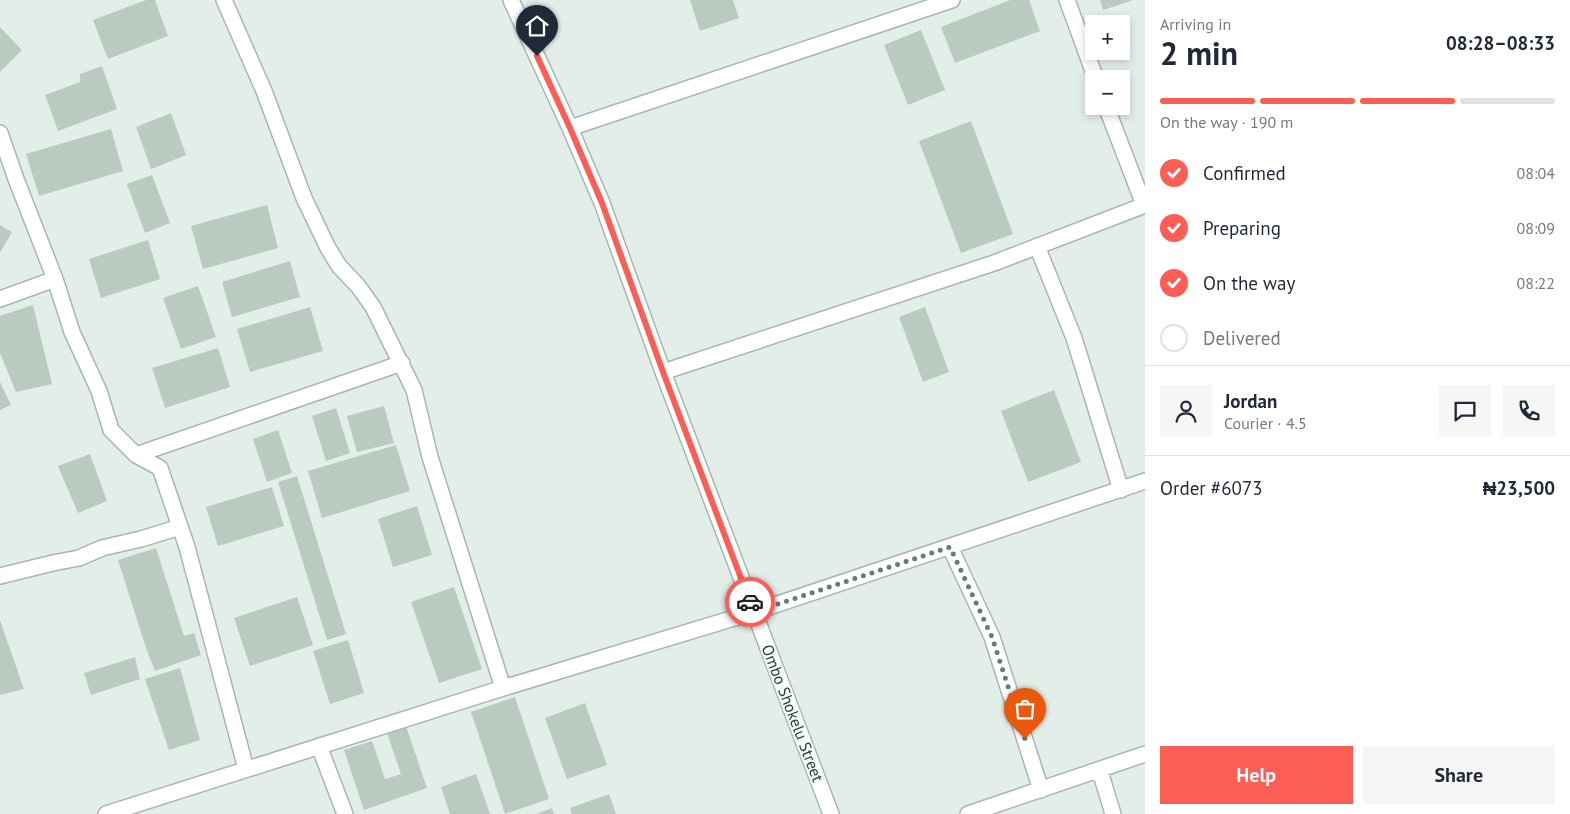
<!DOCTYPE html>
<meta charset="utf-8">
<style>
body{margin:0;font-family:"PT Sans",sans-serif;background:#f6f6f7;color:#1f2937;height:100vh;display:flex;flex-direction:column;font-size:19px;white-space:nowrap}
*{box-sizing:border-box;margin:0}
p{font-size:16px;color:#747a83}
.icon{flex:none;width:28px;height:28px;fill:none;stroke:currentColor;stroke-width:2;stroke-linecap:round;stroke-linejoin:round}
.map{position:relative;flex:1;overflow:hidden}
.side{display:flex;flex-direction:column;background:#fff;width:425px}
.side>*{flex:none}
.buttons{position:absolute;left:1085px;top:15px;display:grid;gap:10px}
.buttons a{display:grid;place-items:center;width:45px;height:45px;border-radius:0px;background:#fff;box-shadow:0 2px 8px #0003;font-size:25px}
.pin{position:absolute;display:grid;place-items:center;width:42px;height:42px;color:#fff;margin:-51px -21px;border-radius:50% 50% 50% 0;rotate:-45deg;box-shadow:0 0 5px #0007}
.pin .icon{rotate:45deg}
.courier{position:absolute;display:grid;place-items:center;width:50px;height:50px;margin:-25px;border:4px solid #fc5d54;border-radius:50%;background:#fff;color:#222;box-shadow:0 1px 6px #0007}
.headline em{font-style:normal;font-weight:800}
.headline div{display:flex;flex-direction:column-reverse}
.headline{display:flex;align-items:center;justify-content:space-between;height:85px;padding:0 15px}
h1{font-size:32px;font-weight:800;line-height:38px}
.bar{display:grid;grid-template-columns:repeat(4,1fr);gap:8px 5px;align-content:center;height:60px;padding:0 15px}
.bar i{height:6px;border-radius:4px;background:#e0e1e3}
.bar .current{background:#fc5d54}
.bar p{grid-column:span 4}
.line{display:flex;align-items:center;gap:12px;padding:0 15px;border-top:1px solid #e0e1e3}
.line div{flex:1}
.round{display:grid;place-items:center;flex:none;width:52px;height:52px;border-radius:0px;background:#f6f6f7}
ol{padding:0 15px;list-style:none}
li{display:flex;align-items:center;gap:15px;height:55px}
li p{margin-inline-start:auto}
li .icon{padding:5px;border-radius:50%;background:#fc5d54;color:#fff;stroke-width:4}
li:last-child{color:#747a83}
li i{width:28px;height:28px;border:2px solid #e0e1e3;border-radius:50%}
.button{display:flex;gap:10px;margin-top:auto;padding:10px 15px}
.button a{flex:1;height:58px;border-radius:0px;background:#fc5d54;color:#fff;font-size:20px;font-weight:800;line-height:58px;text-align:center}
.button a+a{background:#f6f6f7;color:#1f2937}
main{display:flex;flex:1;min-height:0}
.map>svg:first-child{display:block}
.building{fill:#b9cac0}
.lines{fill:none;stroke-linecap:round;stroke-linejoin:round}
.minor-casing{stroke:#a6b7ae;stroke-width:18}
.minor{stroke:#fff;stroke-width:15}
.done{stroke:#657e72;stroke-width:5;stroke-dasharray:0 9}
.route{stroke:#fc5d54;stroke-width:6}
.labels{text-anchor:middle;stroke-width:4;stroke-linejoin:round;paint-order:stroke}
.street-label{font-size:16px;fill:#214233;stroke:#f5faf7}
</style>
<main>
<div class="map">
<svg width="1145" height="814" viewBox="0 0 1145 814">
<rect width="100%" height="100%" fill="#e4eee8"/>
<path class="building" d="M 146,0 L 155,0 L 168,36 L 108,59 L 93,20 Z
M 690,0 L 733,0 L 739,18 L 700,31 Z
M 1010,0 L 1029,0 L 1040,31 L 955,63 L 941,27 Z
M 1100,0 L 1133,0 L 1103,10 Z
M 0,27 L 22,50 L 0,72 Z
M 921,30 L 945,90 L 908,105 L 884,45 Z
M 102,66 L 117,109 L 58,131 L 45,95 L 80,82 L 80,74 Z
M 171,113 L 186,155 L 151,169 L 136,127 Z
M 971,121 L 1013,234 L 961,253 L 919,141 Z
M 111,129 L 123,171 L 39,196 L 26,154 Z
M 152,175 L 170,223 L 145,233 L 127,184 Z
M 267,205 L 278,248 L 203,269 L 191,226 Z
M 0,225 L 12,232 L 0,253 Z
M 148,240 L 160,279 L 101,298 L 89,259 Z
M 290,261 L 300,297 L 232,317 L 222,282 Z
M 198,286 L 216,337 L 181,349 L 163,298 Z
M 33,305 L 52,384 L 16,392 L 0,353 L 0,316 Z
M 310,307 L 323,351 L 250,372 L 237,329 Z
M 925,307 L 949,372 L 923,382 L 899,317 Z
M 218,348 L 230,387 L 165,408 L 152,368 Z
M 0,382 L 11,405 L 0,410 Z
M 1054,390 L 1081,462 L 1028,482 L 1001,411 Z
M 384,406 L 394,443 L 357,452 L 347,416 Z
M 336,408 L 350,453 L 326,461 L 312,416 Z
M 278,430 L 292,473 L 267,482 L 253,439 Z
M 396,445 L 410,491 L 322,518 L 308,471 Z
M 90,454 L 107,501 L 78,513 L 58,466 Z
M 297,476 L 346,634 L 327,640 L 278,482 Z
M 272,487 L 284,526 L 218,546 L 206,507 Z
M 417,506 L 432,555 L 393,567 L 378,519 Z
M 156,548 L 184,636 L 194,633 L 201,655 L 155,671 L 146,648 L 118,560 Z
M 454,587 L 482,669 L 439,683 L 411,602 Z
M 297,597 L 313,645 L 250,666 L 234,618 Z
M 0,620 L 24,689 L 0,695 Z
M 348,640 L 364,693 L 330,704 L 313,651 Z
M 135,657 L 140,679 L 91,695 L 84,673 Z
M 180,668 L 200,740 L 169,750 L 145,679 Z
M 515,697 L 549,799 L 505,814 L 471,712 Z
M 585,703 L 607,765 L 567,779 L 545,718 Z
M 406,726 L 427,788 L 364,810 L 344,750 L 372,741 L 385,779 L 401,774 L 387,733 Z
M 476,774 L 490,814 L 450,814 L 441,787 Z
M 609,794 L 616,814 L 572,814 L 570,808 Z
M 552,808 L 554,814 L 536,814 Z"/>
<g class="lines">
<g class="minor-casing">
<path id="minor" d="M 224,0 L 264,91 L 304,198 L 328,248 L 339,266 L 358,286 L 373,307 L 414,390 L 430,457 L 503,688
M 511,0 L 570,128 L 602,203 L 663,372 L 831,814
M 1067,0 L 1096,79
M 1106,106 L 1144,205
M 570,128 L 952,0
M 0,133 L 16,179 L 55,279 L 72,332 L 99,391 L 111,430 L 136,455 L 160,468 L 187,547 L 246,769
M 1037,246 L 1074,338 L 1121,490
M 0,299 L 55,279
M 663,372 L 994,263 L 1145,205
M 136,455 L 402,363
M 950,547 L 992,637 L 1041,790
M 0,576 L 53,563 L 79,558 L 102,548 L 141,539 L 180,527
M 319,746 L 345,814
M 1100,771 L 1113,814
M 106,814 L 503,688 L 754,612 L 1145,481
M 968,814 L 1145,754"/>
</g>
<use href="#minor" class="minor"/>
</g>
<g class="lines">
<path class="done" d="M 750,602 L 754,612 L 950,547 L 992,637 L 1025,739"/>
<path class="route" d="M 537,56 L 570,128 L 602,203 L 663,372 L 750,602"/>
</g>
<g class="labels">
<g class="street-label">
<text transform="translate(793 713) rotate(69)" y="6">Ombo Shokelu Street</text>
</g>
</g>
</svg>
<div class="buttons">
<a>+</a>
<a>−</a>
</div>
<div class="pin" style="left:1025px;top:739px;background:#ea580c"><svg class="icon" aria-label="bag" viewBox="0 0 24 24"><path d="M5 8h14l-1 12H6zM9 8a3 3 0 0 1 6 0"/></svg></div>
<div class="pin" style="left:537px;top:56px;background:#1f2937"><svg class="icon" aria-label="home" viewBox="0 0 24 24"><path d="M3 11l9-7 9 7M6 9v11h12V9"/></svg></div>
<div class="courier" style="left:750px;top:602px"><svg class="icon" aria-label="car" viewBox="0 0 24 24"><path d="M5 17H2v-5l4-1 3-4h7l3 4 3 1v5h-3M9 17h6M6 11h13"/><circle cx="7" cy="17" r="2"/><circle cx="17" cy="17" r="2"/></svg></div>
</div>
<section class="side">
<div class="headline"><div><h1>2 min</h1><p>Arriving in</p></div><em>08:28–08:33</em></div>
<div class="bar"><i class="current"></i><i class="current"></i><i class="current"></i><i></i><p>On the way · 190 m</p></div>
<ol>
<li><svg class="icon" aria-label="check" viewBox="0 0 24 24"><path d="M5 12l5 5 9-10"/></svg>Confirmed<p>08:04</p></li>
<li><svg class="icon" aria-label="check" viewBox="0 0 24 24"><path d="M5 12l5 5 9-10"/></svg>Preparing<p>08:09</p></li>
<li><svg class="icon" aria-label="check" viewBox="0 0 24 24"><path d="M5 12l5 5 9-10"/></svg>On the way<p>08:22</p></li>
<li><i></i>Delivered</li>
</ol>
<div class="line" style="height:90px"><a class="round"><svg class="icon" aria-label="person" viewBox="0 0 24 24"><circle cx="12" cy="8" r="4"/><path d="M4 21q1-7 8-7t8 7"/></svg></a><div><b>Jordan</b><p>Courier · 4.5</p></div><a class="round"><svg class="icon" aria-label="chat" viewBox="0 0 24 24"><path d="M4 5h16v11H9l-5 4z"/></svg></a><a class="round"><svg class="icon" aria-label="phone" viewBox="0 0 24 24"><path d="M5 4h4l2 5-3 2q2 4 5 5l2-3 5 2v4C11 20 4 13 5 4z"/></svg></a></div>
<div class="line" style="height:65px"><div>Order #6073</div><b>₦23,500</b></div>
<div class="button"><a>Help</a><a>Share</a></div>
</section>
</main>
